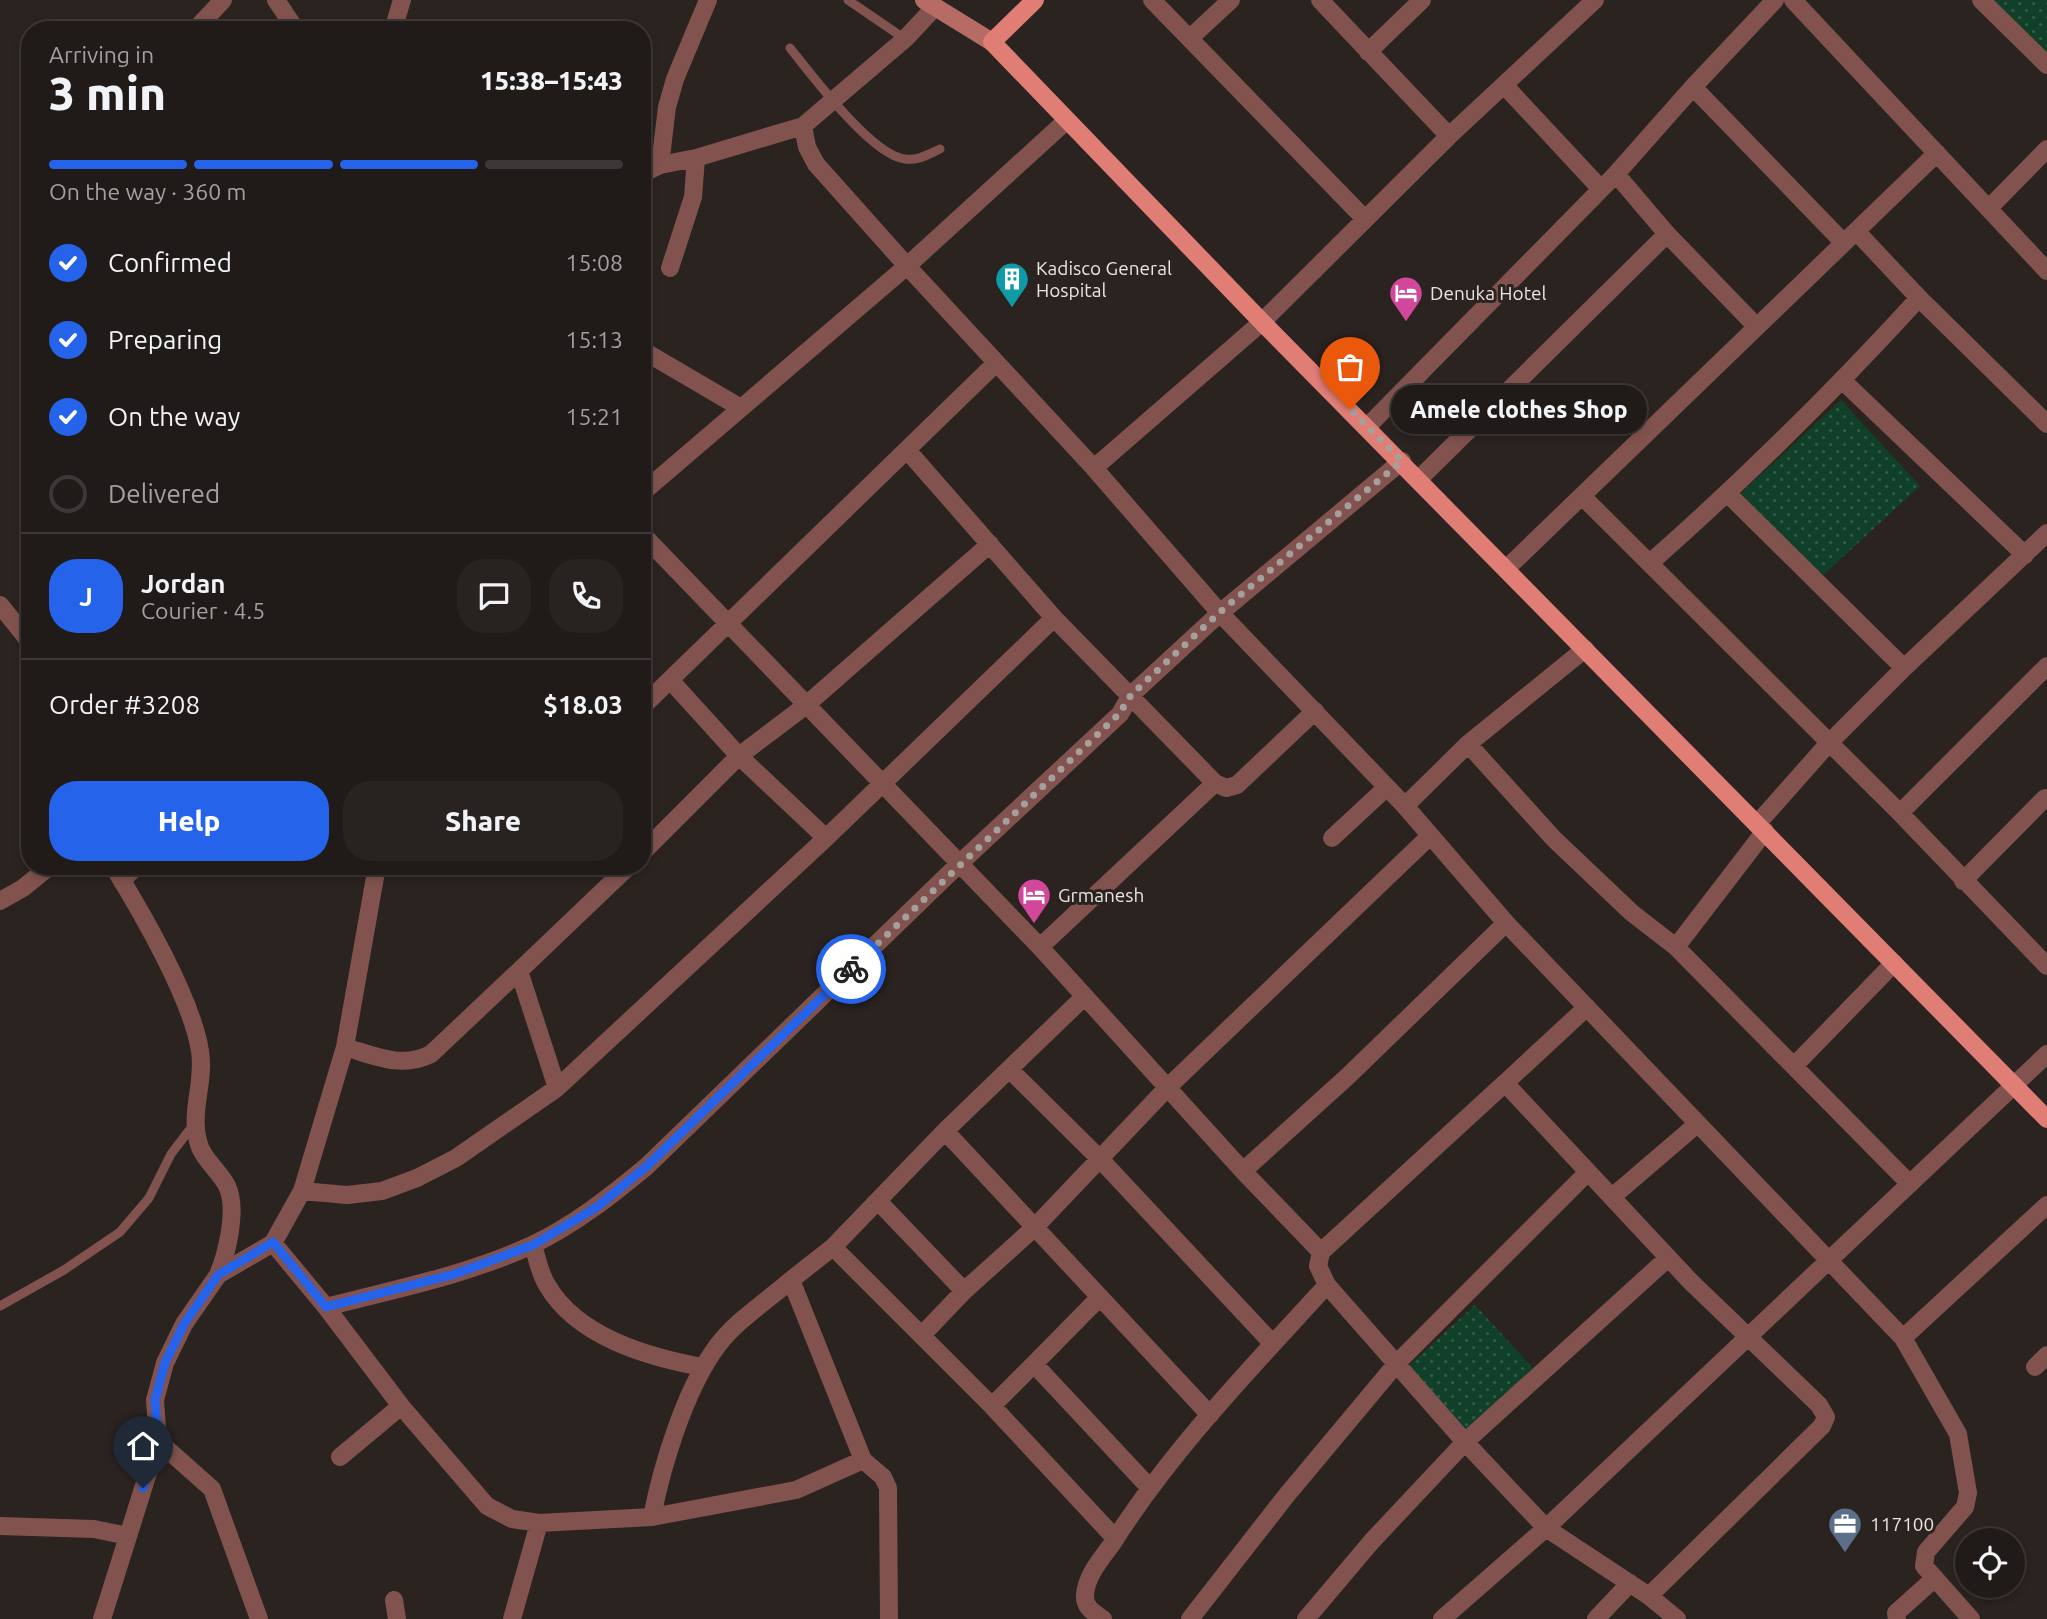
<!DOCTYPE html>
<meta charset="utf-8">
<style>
body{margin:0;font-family:Ubuntu,sans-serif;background:#282321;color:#f1f3f6;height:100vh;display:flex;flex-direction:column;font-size:26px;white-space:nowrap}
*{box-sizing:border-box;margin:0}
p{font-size:23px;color:#a2a1a2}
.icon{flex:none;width:38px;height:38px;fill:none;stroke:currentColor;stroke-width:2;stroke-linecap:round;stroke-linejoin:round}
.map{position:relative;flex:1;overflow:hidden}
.panel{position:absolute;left:21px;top:21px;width:630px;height:854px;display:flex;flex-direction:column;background:#201a18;border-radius:28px;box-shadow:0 4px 10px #0003,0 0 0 2px #3d3837}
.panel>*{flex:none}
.controls{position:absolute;left:1955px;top:1528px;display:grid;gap:14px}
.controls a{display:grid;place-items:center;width:70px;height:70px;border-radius:50%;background:#201a18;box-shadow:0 4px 10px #0003,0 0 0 2px #3d3837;font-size:35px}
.pin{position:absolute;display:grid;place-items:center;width:60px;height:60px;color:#fff;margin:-72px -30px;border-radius:50% 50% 50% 0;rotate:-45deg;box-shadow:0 0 7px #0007}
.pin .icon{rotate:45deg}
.courier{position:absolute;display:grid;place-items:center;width:70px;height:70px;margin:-35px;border:5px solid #2563eb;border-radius:50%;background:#fff;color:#222;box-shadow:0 2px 9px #0007}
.bubble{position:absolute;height:49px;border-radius:24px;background:#201a18;box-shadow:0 4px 10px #0003,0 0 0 2px #3d3837;font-size:23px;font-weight:800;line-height:49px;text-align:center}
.headline em{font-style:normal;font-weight:800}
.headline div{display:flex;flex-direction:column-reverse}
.headline{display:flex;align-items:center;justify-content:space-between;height:119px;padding:0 28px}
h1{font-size:46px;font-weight:800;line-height:52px}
.bar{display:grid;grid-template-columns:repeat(4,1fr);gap:10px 7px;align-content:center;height:84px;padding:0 28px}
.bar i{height:9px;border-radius:5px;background:#3d3837}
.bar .active{background:#2563eb}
.bar p{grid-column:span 4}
.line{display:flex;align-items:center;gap:18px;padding:0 28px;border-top:2px solid #3d3837}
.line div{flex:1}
.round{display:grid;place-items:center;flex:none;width:74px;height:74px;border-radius:28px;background:#282321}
ol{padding:0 28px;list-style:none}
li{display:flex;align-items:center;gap:21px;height:77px}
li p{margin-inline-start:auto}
li .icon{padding:7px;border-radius:50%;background:#2563eb;color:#fff;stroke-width:4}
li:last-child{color:#a2a1a2}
li i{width:38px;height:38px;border:4px solid #3d3837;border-radius:50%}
.action{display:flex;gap:14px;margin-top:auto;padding:14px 28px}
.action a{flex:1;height:80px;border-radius:28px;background:#2563eb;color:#fff;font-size:28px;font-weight:800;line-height:80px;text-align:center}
.action a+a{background:#282321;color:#f1f3f6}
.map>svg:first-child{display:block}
.grass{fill:url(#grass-dots)}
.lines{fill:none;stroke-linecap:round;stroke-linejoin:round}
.lane{stroke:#82534e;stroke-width:9}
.street{stroke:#82534e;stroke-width:18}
.secondary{stroke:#b76b65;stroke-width:18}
.primary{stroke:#e07e76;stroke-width:18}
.done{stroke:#a6a09d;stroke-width:7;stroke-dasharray:0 12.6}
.route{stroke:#2563eb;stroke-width:9}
.labels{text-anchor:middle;stroke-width:6;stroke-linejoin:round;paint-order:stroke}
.poi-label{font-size:19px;fill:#e9e3e1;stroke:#2a2320;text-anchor:start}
</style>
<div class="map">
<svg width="2047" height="1619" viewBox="0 0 2047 1619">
<defs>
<pattern id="grass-dots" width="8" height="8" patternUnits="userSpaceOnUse" patternTransform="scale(1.75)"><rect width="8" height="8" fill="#103f2a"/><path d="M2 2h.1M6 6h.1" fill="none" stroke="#335b49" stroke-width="1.8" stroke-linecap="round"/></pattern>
</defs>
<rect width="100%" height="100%" fill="#2a2320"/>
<path class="grass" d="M 1983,0 L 2047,0 L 2047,64 Z
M 1841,400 L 1920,486 L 1819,579 L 1741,493 Z
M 1475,1305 L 1533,1368 L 1462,1433 L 1404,1370 Z"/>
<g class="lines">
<path class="lane" d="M 848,0 L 905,39
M 790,48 C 811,74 872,156 905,159 C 918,161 929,154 940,149
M 0,1306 L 64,1270 L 120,1232 L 149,1198 L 171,1154 L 194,1124"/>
<path class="street" d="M 276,0 L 296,30
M 1152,0 L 1365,219
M 1320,0 L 1449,136
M 1775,0 L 1693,87 L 1842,241
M 1793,0 L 2047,271
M 1981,0 L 2047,65
M 195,30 L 223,0
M 393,30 L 402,0
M 1190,38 L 1231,0
M 1368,52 L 1422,0
M 1505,86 L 1601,189
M 1066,121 L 907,266 L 1094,468 L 1220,613 L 1405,806
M 660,165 L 667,107 L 675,79 L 708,0
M 642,174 L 660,165 L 696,158 L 803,126 L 905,39 L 935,7
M 1616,174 L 1667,234 L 1755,325
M 1989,208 L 2047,149
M 1856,231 L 1919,298 L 2047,424
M 670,268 L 693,197 L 696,158
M 642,350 L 741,408
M 1843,381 L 2025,555
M 1368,426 L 1616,174 L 1693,87
M 907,450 L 1054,618 L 1215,783 L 1226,788 L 1237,785 L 1315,711
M 1094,468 L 1262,322 L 1449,136 L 1595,0
M 1419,479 L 1667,234
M 642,493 L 907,266 L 816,164 L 807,147 L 803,126
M 1728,494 L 1904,668
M 1582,496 L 1900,813 L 2047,966
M 642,534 L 1040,947 L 1243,1171 L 1321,1252 L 1505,1083
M 1651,562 C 1745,479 1834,391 1919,298
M 1506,569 L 1937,153
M 0,605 L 30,642
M 1585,649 L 1468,744 L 1405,806 L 1506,923 L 1903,1338 L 1958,1434 L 1968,1493 L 1965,1507 L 1926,1552 L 1924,1566 L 1971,1619
M 671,681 L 739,756 L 826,838
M 642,707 L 995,364
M 1468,744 L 1554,839 L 1632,913 L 1676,947 L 1910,1184
M 1900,813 L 2047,666
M 1757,824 L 1828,744 L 1904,668 L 2047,533
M 1332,838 L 1386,788
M 642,853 L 739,756 L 805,706 L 990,544
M 113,866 C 141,911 192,999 200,1051 C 205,1081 190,1112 198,1141 C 202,1159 219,1170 227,1186 C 238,1209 227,1253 218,1275
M 377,866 L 345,1047 L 302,1191 L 273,1243 L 326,1307 C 395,1289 467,1275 532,1245 C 574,1225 611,1196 647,1166 L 959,864 L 1120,714 L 1131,695 L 1220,613 L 1402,461
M 122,880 L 137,866
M 1963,881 L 2045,798
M 0,901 L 23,888 L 50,866
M 1040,947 L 1215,783
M 1676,947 L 1765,831
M 345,1047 C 375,1056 402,1069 431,1054 L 519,971
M 1795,1065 L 1894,963
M 1010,1070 L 1100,1159 L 1273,1344
M 557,1088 L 519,971 L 629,866
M 945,1131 L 1210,1415
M 1243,1171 L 1347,1077 L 1506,923
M 302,1191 L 347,1195 L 382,1191 L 417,1178 L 456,1158 L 557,1088 L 826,838 L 1054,618
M 1612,1197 L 1696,1125
M 878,1201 L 964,1291 L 1034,1228 L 1168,1087 L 1430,836
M 533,1245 C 537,1258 540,1274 547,1285 C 577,1337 648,1357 702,1367
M 833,1247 L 992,1406 L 1034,1364
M 1321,1252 L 1318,1266 L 1327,1285 L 1465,1442 L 1546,1528 L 1649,1596 L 1822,1426 L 1826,1417 L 1819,1405 L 1691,1282 L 1505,1083 L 1587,1007
M 1099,1298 L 1034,1364 L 1150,1488
M 326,1307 L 401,1406 L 487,1506 L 512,1519 L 539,1523 L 652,1517 L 796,1490 L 863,1460 L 791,1280 L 833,1247 L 945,1131 L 1084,997
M 923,1334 L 964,1291
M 1903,1338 L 2047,1205
M 2035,1367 L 2047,1355
M 992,1406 L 1115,1538
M 158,1441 L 212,1489 L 259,1619
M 340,1457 L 401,1406
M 863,1460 L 883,1477 L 888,1488 L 889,1619
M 652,1517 C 662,1465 686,1387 718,1345 C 737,1320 767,1301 791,1280
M 0,1526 L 94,1529 L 128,1536
M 1649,1596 L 1677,1619
M 394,1600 L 397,1619
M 102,1619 L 158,1441 L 155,1400 L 165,1363 L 184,1324 L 218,1275 L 273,1243
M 512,1619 L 539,1523
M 1103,1619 C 1094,1613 1084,1607 1085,1595 C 1086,1576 1101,1559 1112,1544 C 1172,1449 1252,1367 1327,1285
M 1190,1619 L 1286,1496 L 1397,1363 L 1587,1173
M 1306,1619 L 1372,1541 L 1465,1442 L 1668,1258
M 1442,1619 L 1546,1528 L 2047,1054
M 1596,1619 L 1630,1583
M 1897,1619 L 1896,1613 L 1935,1578"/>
<path class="secondary" d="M 924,0 L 992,42"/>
<path class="primary" d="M 1035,0 L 992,42 L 1262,322 L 2047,1119"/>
</g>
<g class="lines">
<path class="done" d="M 851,969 L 1119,714 L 1131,695 L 1220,612 L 1402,461 L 1350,409"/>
<path class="route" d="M 143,1488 L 158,1441 L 155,1400 L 165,1363 L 184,1324 L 218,1275 L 273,1242 L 326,1307 L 455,1274 L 533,1245 L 597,1207 L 647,1166 L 851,969"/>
</g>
<defs>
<g id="building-pin" transform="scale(1.75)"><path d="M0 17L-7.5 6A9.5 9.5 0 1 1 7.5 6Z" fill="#0f9aa8" stroke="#2a2320"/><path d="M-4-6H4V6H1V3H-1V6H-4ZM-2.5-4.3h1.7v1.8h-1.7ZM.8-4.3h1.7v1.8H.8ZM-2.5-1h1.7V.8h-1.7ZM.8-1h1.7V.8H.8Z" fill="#fff"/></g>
<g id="hotel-pin" transform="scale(1.75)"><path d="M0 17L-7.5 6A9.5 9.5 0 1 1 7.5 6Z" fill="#d1479c" stroke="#2a2320"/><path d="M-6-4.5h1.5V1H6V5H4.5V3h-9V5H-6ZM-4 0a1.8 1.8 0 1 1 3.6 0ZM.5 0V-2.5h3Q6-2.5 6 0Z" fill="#fff"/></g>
<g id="office-pin" transform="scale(1.75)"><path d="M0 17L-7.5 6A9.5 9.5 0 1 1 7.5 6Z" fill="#5c6f8a" stroke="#2a2320"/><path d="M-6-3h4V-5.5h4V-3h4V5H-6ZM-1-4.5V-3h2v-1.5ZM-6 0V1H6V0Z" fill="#fff"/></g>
</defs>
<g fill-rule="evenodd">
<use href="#building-pin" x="1012" y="279"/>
<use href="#hotel-pin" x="1406" y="293"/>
<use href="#hotel-pin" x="1034" y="895"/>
<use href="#office-pin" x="1845" y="1524"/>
</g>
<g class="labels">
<g class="poi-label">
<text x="1036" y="275">Kadisco General<tspan x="1036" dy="22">Hospital</tspan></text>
<text x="1430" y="300">Denuka Hotel</text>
<text x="1058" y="902">Grmanesh</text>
<text x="1870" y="1531">117100</text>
</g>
</g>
</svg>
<div class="controls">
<a><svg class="icon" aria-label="locate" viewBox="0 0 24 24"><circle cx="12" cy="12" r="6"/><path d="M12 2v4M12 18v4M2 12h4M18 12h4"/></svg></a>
</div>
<div class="pin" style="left:1350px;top:409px;background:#ea580c"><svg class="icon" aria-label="bag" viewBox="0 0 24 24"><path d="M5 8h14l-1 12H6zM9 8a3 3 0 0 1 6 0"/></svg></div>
<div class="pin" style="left:143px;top:1488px;background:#1f2937"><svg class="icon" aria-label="home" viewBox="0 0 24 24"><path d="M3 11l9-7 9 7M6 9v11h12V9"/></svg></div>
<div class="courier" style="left:851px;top:969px"><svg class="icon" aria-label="bike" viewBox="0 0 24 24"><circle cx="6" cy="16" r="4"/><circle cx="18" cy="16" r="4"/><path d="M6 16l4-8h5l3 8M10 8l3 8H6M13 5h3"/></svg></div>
<div class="bubble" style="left:1391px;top:385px;width:256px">Amele clothes Shop</div>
<section class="panel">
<div class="headline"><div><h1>3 min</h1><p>Arriving in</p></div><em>15:38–15:43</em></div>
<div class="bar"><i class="active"></i><i class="active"></i><i class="active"></i><i></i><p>On the way · 360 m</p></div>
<ol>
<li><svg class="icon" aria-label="check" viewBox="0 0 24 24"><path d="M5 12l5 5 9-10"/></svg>Confirmed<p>15:08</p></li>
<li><svg class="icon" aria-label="check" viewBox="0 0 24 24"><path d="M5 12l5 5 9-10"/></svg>Preparing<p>15:13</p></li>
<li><svg class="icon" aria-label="check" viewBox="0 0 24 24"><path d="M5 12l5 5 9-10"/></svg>On the way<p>15:21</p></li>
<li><i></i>Delivered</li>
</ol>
<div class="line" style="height:126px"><b class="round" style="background:#2563eb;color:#fff">J</b><div><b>Jordan</b><p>Courier · 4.5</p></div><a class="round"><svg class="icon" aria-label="chat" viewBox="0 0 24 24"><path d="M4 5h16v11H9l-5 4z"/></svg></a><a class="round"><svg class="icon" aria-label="phone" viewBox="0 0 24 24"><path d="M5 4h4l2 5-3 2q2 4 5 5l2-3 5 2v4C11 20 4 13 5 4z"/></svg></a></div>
<div class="line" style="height:91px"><div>Order #3208</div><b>$18.03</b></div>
<div class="action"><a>Help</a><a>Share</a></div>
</section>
</div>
